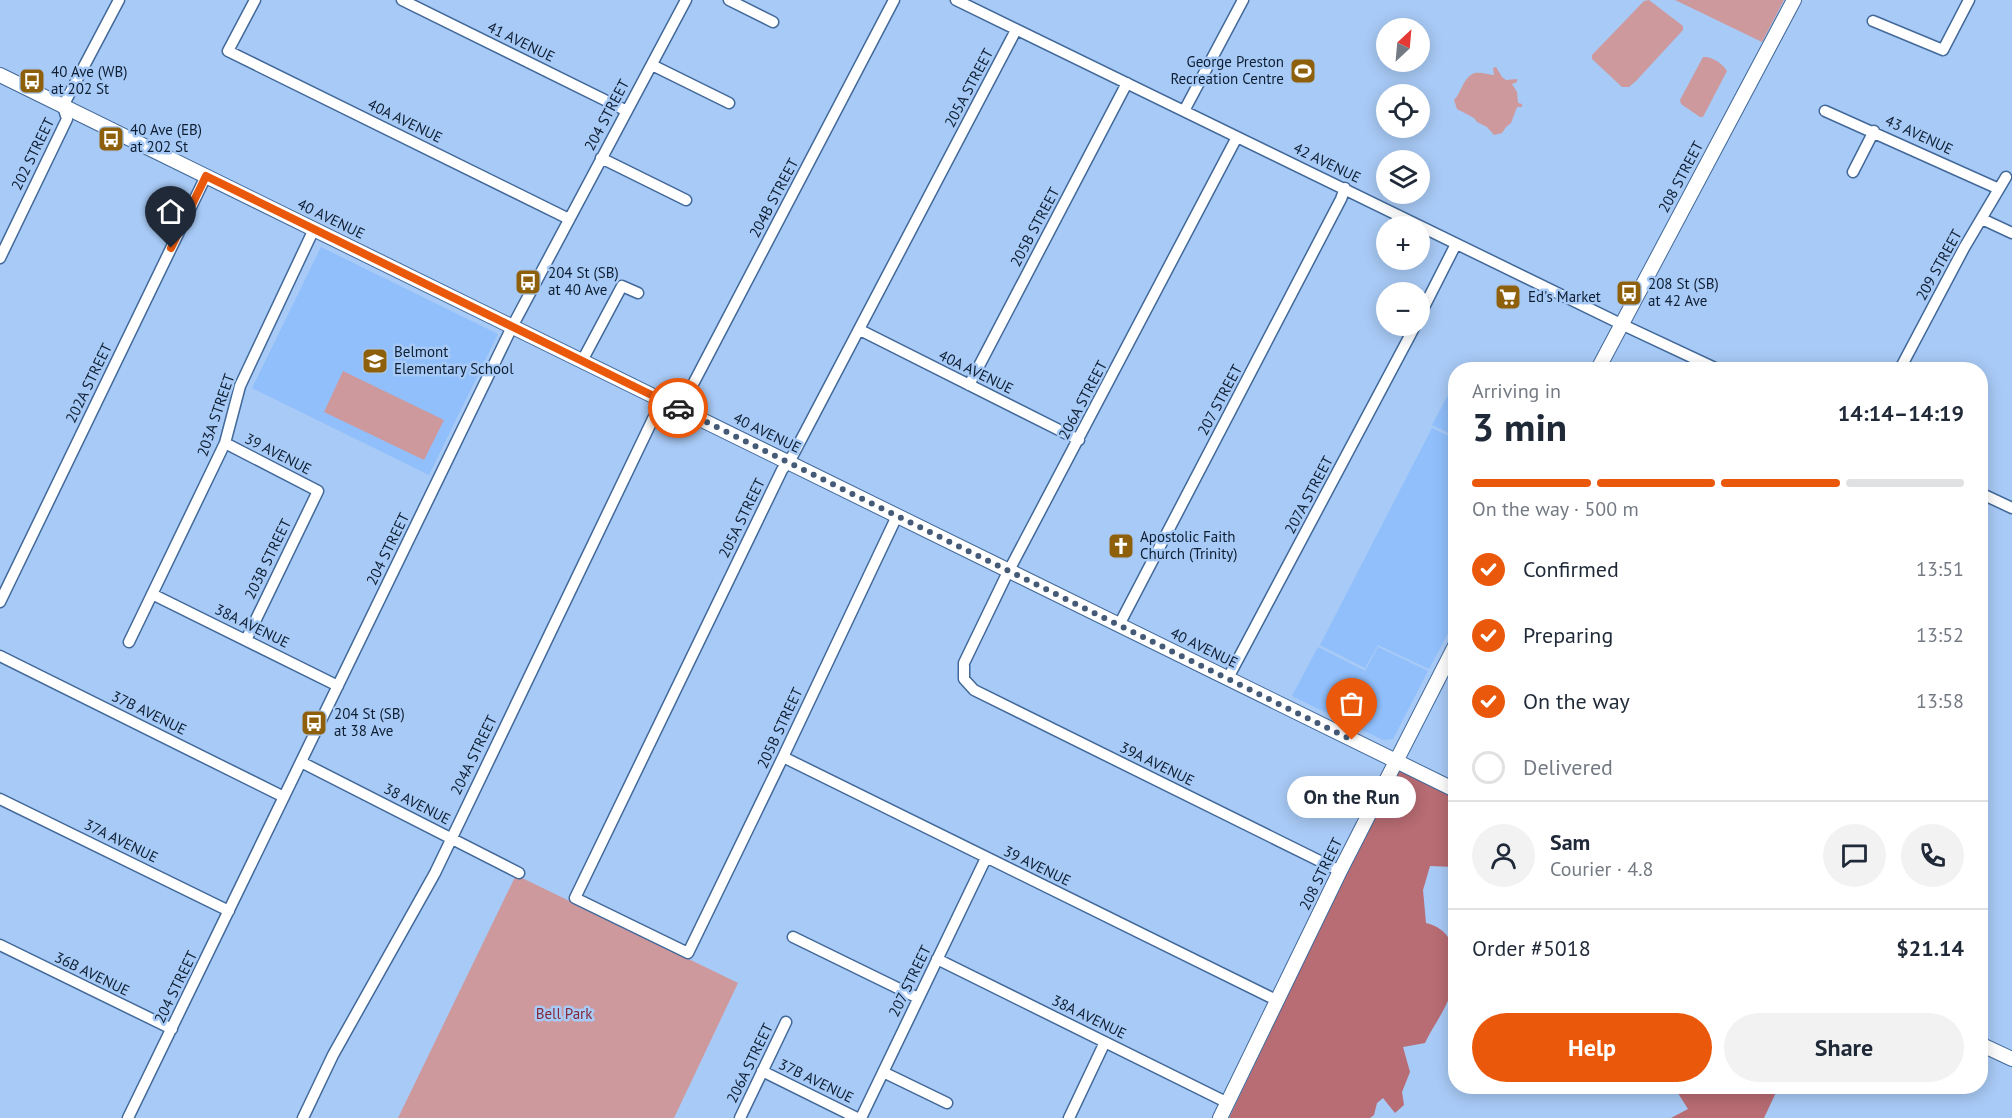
<!DOCTYPE html>
<meta charset="utf-8">
<style>
body{margin:0;font-family:"PT Sans",sans-serif;background:#f2f2f3;color:#1f2937;height:100vh;display:flex;flex-direction:column;font-size:22px;white-space:nowrap}
*{box-sizing:border-box;margin:0}
p{font-size:20px;color:#747a83}
.icon{flex:none;width:33px;height:33px;fill:none;stroke:currentColor;stroke-width:2;stroke-linecap:round;stroke-linejoin:round}
.map{position:relative;flex:1;overflow:hidden}
.drawer{position:absolute;left:1448px;top:362px;width:540px;height:732px;display:flex;flex-direction:column;background:#fff;border-radius:24px;box-shadow:0 3px 15px #0003}
.drawer>*{flex:none}
.needle{width:39px;rotate:26deg}
.buttons{position:absolute;left:1376px;top:18px;display:grid;gap:12px}
.buttons a{display:grid;place-items:center;width:54px;height:54px;border-radius:50%;background:#fff;box-shadow:0 3px 15px #0003;font-size:30px}
.pin{position:absolute;display:grid;place-items:center;width:51px;height:51px;color:#fff;margin:-62px -26px;border-radius:50% 50% 50% 0;rotate:-45deg;box-shadow:0 0 6px #0007}
.pin .icon{rotate:45deg}
.courier{position:absolute;display:grid;place-items:center;width:60px;height:60px;margin:-30px;border:4px solid #ea580c;border-radius:50%;background:#fff;color:#222;box-shadow:0 2px 8px #0007}
.bubble{position:absolute;height:42px;border-radius:21px;background:#fff;box-shadow:0 3px 15px #0003;font-size:20px;font-weight:700;line-height:42px;text-align:center}
.summary em{font-style:normal;font-weight:700}
.summary div{display:flex;flex-direction:column-reverse}
.summary{display:flex;align-items:center;justify-content:space-between;height:102px;padding:0 24px}
h1{font-size:39px;font-weight:700;line-height:45px}
.bar{display:grid;grid-template-columns:repeat(4,1fr);gap:9px 6px;align-content:center;height:72px;padding:0 24px}
.bar i{height:8px;border-radius:4px;background:#e0e1e3}
.bar .active{background:#ea580c}
.bar p{grid-column:span 4}
.line{display:flex;align-items:center;gap:15px;padding:0 24px;border-top:2px solid #e0e1e3}
.line div{flex:1}
.round{display:grid;place-items:center;flex:none;width:63px;height:63px;border-radius:32px;background:#f2f2f3}
ol{padding:0 24px;list-style:none}
li{display:flex;align-items:center;gap:18px;height:66px}
li p{margin-inline-start:auto}
li .icon{padding:6px;border-radius:50%;background:#ea580c;color:#fff;stroke-width:4}
li:last-child{color:#747a83}
li i{width:33px;height:33px;border:3px solid #e0e1e3;border-radius:50%}
.button{display:flex;gap:12px;margin-top:auto;padding:12px 24px}
.button a{flex:1;height:69px;border-radius:36px;background:#ea580c;color:#fff;font-size:24px;font-weight:700;line-height:69px;text-align:center}
.button a+a{background:#f2f2f3;color:#1f2937}
.map>svg:first-child{display:block}
.built{fill:#90bffb}
.green{fill:#cd999d}
.forest{fill:#b86c73}
.lines{fill:none;stroke-linecap:round;stroke-linejoin:round}
.minor-casing{stroke:#426999;stroke-width:13}
.major-casing{stroke:#426999;stroke-width:16}
.minor{stroke:#fff;stroke-width:10}
.major{stroke:#fff;stroke-width:14}
.done{stroke:#445a77;stroke-width:6;stroke-dasharray:0 10.8}
.route{stroke:#ea580c;stroke-width:8}
.labels{text-anchor:middle;stroke-width:5;stroke-linejoin:round;paint-order:stroke}
.street-label{font-size:15px;fill:#0e1e32;stroke:#a8caf6}
.poi-label{font-size:15px;fill:#0e1e32;stroke:#a8caf6;text-anchor:start}
.park-label{font-size:15px;fill:#842737;stroke:#a8caf6}
</style>
<div class="map">
<svg width="2012" height="1118" viewBox="0 0 2012 1118">
<rect width="100%" height="100%" fill="#a8caf6"/>
<path class="built" d="M 321,247 L 498,334 L 429,475 L 252,388 Z
M 1455,382 L 1455,436 L 1432,425 Z
M 1432,428 L 1455,439 L 1455,620 L 1429,669 L 1378,645 L 1365,668 L 1320,645 Z
M 1318,647 L 1365,671 L 1378,647 L 1428,671 L 1393,739 L 1383,740 L 1292,696 Z"/>
<path class="green" d="M 1649,0 L 1683,26 L 1683,30 L 1636,81 L 1629,87 L 1622,87 L 1592,59 L 1592,55 L 1644,1 Z
M 1675,0 L 1784,0 L 1762,42 Z
M 1703,57 C 1712,56 1723,64 1727,71 L 1703,117 L 1700,117 L 1681,104 L 1680,100 Z
M 1496,67 L 1502,77 L 1506,80 L 1517,79 L 1517,82 L 1512,84 L 1517,92 L 1518,103 L 1522,104 L 1522,107 L 1517,107 L 1511,123 L 1506,127 L 1502,133 L 1494,135 L 1487,127 L 1477,122 L 1474,118 L 1457,109 L 1454,100 C 1462,92 1463,77 1475,73 C 1482,72 1488,75 1494,75 L 1493,68 Z
M 343,371 L 444,420 L 424,460 L 324,412 Z
M 516,875 L 738,983 L 674,1118 L 398,1118 Z"/>
<path class="forest" d="M 1397,767 L 1455,795 L 1455,867 L 1430,866 L 1423,890 L 1426,923 C 1458,930 1461,967 1451,993 C 1445,1011 1433,1026 1425,1043 L 1403,1047 L 1410,1072 L 1402,1092 L 1404,1105 L 1395,1113 L 1383,1098 L 1377,1103 L 1374,1115 L 1370,1118 L 1229,1118 Z
M 1679,1086 L 1779,1086 L 1764,1118 L 1671,1118 L 1688,1109 L 1676,1090 Z"/>
<g class="lines">
<g class="minor-casing">
<path id="minor" d="M 255,0 L 228,51 L 569,219
M 402,0 L 627,111
M 729,0 L 773,22
M 956,0 L 1621,324 L 1717,369
M 1873,21 L 1943,50 L 1969,0
M 652,65 L 729,103
M 1184,111 L 1243,0
M 1825,111 L 1999,189
M 1237,137 L 1005,578 L 964,663 L 964,679 L 974,690 L 1340,871
M 601,158 L 686,200
M 1853,172 L 1874,131
M 1982,219 L 2012,233
M 0,258 L 67,119 L 63,106 L 119,0
M 1419,317 L 1456,244
M 860,330 L 1079,440
M 582,361 L 622,286 L 638,293
M 1900,369 L 1964,248 L 2006,177
M 969,385 L 1127,83
M 680,409 L 894,0
M 225,443 L 318,491 L 246,640
M 1980,493 L 2012,508
M 897,516 L 783,757 L 688,953 L 575,898 L 782,470 L 793,455 L 1016,30
M 152,594 L 338,686
M 0,602 L 206,176
M 1119,625 L 1341,199 L 1345,188
M 129,642 L 225,443 L 240,386 L 314,229
M 0,656 L 284,797
M 1228,678 L 1415,326
M 783,757 L 1278,1001
M 301,762 L 519,873
M 0,799 L 229,911
M 793,937 L 918,998
M 0,945 L 172,1029
M 937,959 L 1228,1103
M 762,1071 L 857,1118
M 883,1072 L 947,1103
M 128,1118 L 512,327 L 686,0
M 303,1118 L 333,1055 L 435,873 L 662,400
M 740,1118 L 786,1022
M 861,1118 L 986,858
M 1069,1118 L 1105,1042"/>
</g>
<g class="major-casing">
<path id="major" d="M 0,75 L 1455,790
M 1598,369 L 1794,0
M 1980,1044 L 2012,1059
M 1220,1118 L 1340,871 L 1455,646"/>
</g>
<use href="#minor" class="minor"/>
<use href="#major" class="major"/>
</g>
<g class="lines">
<path class="done" d="M 678,408 L 1352,740"/>
<path class="route" d="M 171,248 L 206,176 L 678,408"/>
</g>
<defs>
<g id="stadium-square" transform="scale(1.35)"><rect x="-9" y="-9" width="18" height="18" rx="4" fill="#8f600b" stroke="#a8caf6"/><path d="M0-5a6.5 5 0 1 0 0 10a6.5 5 0 1 0 0-10ZM-3.5-1.8h7v3.6h-7Z" fill="#fff"/></g>
<g id="bus-square" transform="scale(1.35)"><rect x="-9" y="-9" width="18" height="18" rx="4" fill="#8f600b" stroke="#a8caf6"/><path d="M-5-6H5V4H4V6H2V4H-2V6H-4V4H-5ZM-3.5-4V0h7V-4ZM-3.5 1.2v1.5H-2V1.2ZM2 1.2v1.5H3.5V1.2Z" fill="#fff"/></g>
<g id="supermarket-square" transform="scale(1.35)"><rect x="-9" y="-9" width="18" height="18" rx="4" fill="#8f600b" stroke="#a8caf6"/><path d="M-6-5.5h2.5l.6 2H6L4.5 2H-2.5L-4.4-4H-6ZM-1.5 3.2a1.3 1.3 0 1 0 .1 0ZM3 3.2a1.3 1.3 0 1 0 .1 0Z" fill="#fff"/></g>
<g id="school-square" transform="scale(1.35)"><rect x="-9" y="-9" width="18" height="18" rx="4" fill="#8f600b" stroke="#a8caf6"/><path d="M0-5L7-2L0 1L-7-2ZM-4 1L0 2.5L4 1V4Q0 6-4 4Z" fill="#fff"/></g>
<g id="church-square" transform="scale(1.35)"><rect x="-9" y="-9" width="18" height="18" rx="4" fill="#8f600b" stroke="#a8caf6"/><path d="M-1.2-6h2.4v3.5h3.3v2.4h-3.3V6h-2.4V-.1h-3.3v-2.4h3.3Z" fill="#fff"/></g>
</defs>
<g fill-rule="evenodd">
<use href="#stadium-square" x="1303" y="71"/>
<use href="#bus-square" x="32" y="81"/>
<use href="#bus-square" x="111" y="139"/>
<use href="#bus-square" x="528" y="282"/>
<use href="#bus-square" x="1629" y="293"/>
<use href="#supermarket-square" x="1508" y="297"/>
<use href="#school-square" x="375" y="361"/>
<use href="#church-square" x="1121" y="546"/>
<use href="#bus-square" x="314" y="723"/>
</g>
<g class="labels">
<g class="street-label">
<text transform="translate(521 42) rotate(26)" y="5">41 AVENUE</text>
<text transform="translate(969 88) rotate(-62)" y="5">205A STREET</text>
<text transform="translate(607 115) rotate(-62)" y="5">204 STREET</text>
<text transform="translate(405 121) rotate(26)" y="5">40A AVENUE</text>
<text transform="translate(1919 135) rotate(25)" y="5">43 AVENUE</text>
<text transform="translate(33 154) rotate(-64)" y="5">202 STREET</text>
<text transform="translate(1327 163) rotate(26)" y="5">42 AVENUE</text>
<text transform="translate(1681 177) rotate(-62)" y="5">208 STREET</text>
<text transform="translate(774 198) rotate(-62)" y="5">204B STREET</text>
<text transform="translate(331 219) rotate(26)" y="5">40 AVENUE</text>
<text transform="translate(1035 227) rotate(-62)" y="5">205B STREET</text>
<text transform="translate(1939 265) rotate(-61)" y="5">209 STREET</text>
<text transform="translate(976 372) rotate(26)" y="5">40A AVENUE</text>
<text transform="translate(89 383) rotate(-64)" y="5">202A STREET</text>
<text transform="translate(1083 400) rotate(-62)" y="5">206A STREET</text>
<text transform="translate(1220 400) rotate(-62)" y="5">207 STREET</text>
<text transform="translate(216 415) rotate(-71)" y="5">203A STREET</text>
<text transform="translate(767 433) rotate(26)" y="5">40 AVENUE</text>
<text transform="translate(278 454) rotate(27)" y="5">39 AVENUE</text>
<text transform="translate(1309 495) rotate(-62)" y="5">207A STREET</text>
<text transform="translate(742 518) rotate(-64)" y="5">205A STREET</text>
<text transform="translate(388 549) rotate(-64)" y="5">204 STREET</text>
<text transform="translate(268 559) rotate(-64)" y="5">203B STREET</text>
<text transform="translate(252 626) rotate(26)" y="5">38A AVENUE</text>
<text transform="translate(1204 648) rotate(26)" y="5">40 AVENUE</text>
<text transform="translate(149 713) rotate(26)" y="5">37B AVENUE</text>
<text transform="translate(780 728) rotate(-65)" y="5">205B STREET</text>
<text transform="translate(474 755) rotate(-64)" y="5">204A STREET</text>
<text transform="translate(1157 764) rotate(26)" y="5">39A AVENUE</text>
<text transform="translate(417 804) rotate(27)" y="5">38 AVENUE</text>
<text transform="translate(121 841) rotate(26)" y="5">37A AVENUE</text>
<text transform="translate(1037 866) rotate(26)" y="5">39 AVENUE</text>
<text transform="translate(1321 874) rotate(-64)" y="5">208 STREET</text>
<text transform="translate(92 974) rotate(26)" y="5">36B AVENUE</text>
<text transform="translate(910 981) rotate(-64)" y="5">207 STREET</text>
<text transform="translate(176 987) rotate(-64)" y="5">204 STREET</text>
<text transform="translate(1089 1017) rotate(26)" y="5">38A AVENUE</text>
<text transform="translate(750 1063) rotate(-64)" y="5">206A STREET</text>
<text transform="translate(816 1081) rotate(26)" y="5">37B AVENUE</text>
</g>
<g class="poi-label">
<text x="1284" y="67" text-anchor="end">George Preston<tspan x="1284" dy="17">Recreation Centre</tspan></text>
<text x="51" y="77">40 Ave (WB)<tspan x="51" dy="17">at 202 St</tspan></text>
<text x="130" y="135">40 Ave (EB)<tspan x="130" dy="17">at 202 St</tspan></text>
<text x="548" y="278">204 St (SB)<tspan x="548" dy="17">at 40 Ave</tspan></text>
<text x="1648" y="289">208 St (SB)<tspan x="1648" dy="17">at 42 Ave</tspan></text>
<text x="1528" y="302">Ed's Market</text>
<text x="394" y="357">Belmont<tspan x="394" dy="17">Elementary School</tspan></text>
<text x="1140" y="542">Apostolic Faith<tspan x="1140" dy="17">Church (Trinity)</tspan></text>
<text x="334" y="719">204 St (SB)<tspan x="334" dy="17">at 38 Ave</tspan></text>
</g>
<g class="park-label">
<text x="564" y="1019">Bell Park</text>
</g>
</g>
</svg>
<div class="buttons">
<a><svg class="needle" viewBox="-14 -14 28 28"><path d="M0-13l5 13h-10z" fill="#e53935"/><path d="M0 13l5-13h-10z" fill="#747a83"/></svg></a>
<a><svg class="icon" aria-label="locate" viewBox="0 0 24 24"><circle cx="12" cy="12" r="6"/><path d="M12 2v4M12 18v4M2 12h4M18 12h4"/></svg></a>
<a><svg class="icon" aria-label="layers" viewBox="0 0 24 24"><path d="M12 4l9 5-9 5-9-5zM3 14l9 5 9-5"/></svg></a>
<a>+</a>
<a>−</a>
</div>
<div class="pin" style="left:1352px;top:740px;background:#ea580c"><svg class="icon" aria-label="bag" viewBox="0 0 24 24"><path d="M5 8h14l-1 12H6zM9 8a3 3 0 0 1 6 0"/></svg></div>
<div class="pin" style="left:171px;top:248px;background:#1f2937"><svg class="icon" aria-label="home" viewBox="0 0 24 24"><path d="M3 11l9-7 9 7M6 9v11h12V9"/></svg></div>
<div class="courier" style="left:678px;top:408px"><svg class="icon" aria-label="car" viewBox="0 0 24 24"><path d="M5 17H2v-5l4-1 3-4h7l3 4 3 1v5h-3M9 17h6M6 11h13"/><circle cx="7" cy="17" r="2"/><circle cx="17" cy="17" r="2"/></svg></div>
<div class="bubble" style="left:1287px;top:776px;width:129px">On the Run</div>
<section class="drawer">
<div class="summary"><div><h1>3 min</h1><p>Arriving in</p></div><em>14:14–14:19</em></div>
<div class="bar"><i class="active"></i><i class="active"></i><i class="active"></i><i></i><p>On the way · 500 m</p></div>
<ol>
<li><svg class="icon" aria-label="check" viewBox="0 0 24 24"><path d="M5 12l5 5 9-10"/></svg>Confirmed<p>13:51</p></li>
<li><svg class="icon" aria-label="check" viewBox="0 0 24 24"><path d="M5 12l5 5 9-10"/></svg>Preparing<p>13:52</p></li>
<li><svg class="icon" aria-label="check" viewBox="0 0 24 24"><path d="M5 12l5 5 9-10"/></svg>On the way<p>13:58</p></li>
<li><i></i>Delivered</li>
</ol>
<div class="line" style="height:108px"><a class="round"><svg class="icon" aria-label="person" viewBox="0 0 24 24"><circle cx="12" cy="8" r="4"/><path d="M4 21q1-7 8-7t8 7"/></svg></a><div><b>Sam</b><p>Courier · 4.8</p></div><a class="round"><svg class="icon" aria-label="chat" viewBox="0 0 24 24"><path d="M4 5h16v11H9l-5 4z"/></svg></a><a class="round"><svg class="icon" aria-label="phone" viewBox="0 0 24 24"><path d="M5 4h4l2 5-3 2q2 4 5 5l2-3 5 2v4C11 20 4 13 5 4z"/></svg></a></div>
<div class="line" style="height:78px"><div>Order #5018</div><b>$21.14</b></div>
<div class="button"><a>Help</a><a>Share</a></div>
</section>
</div>
